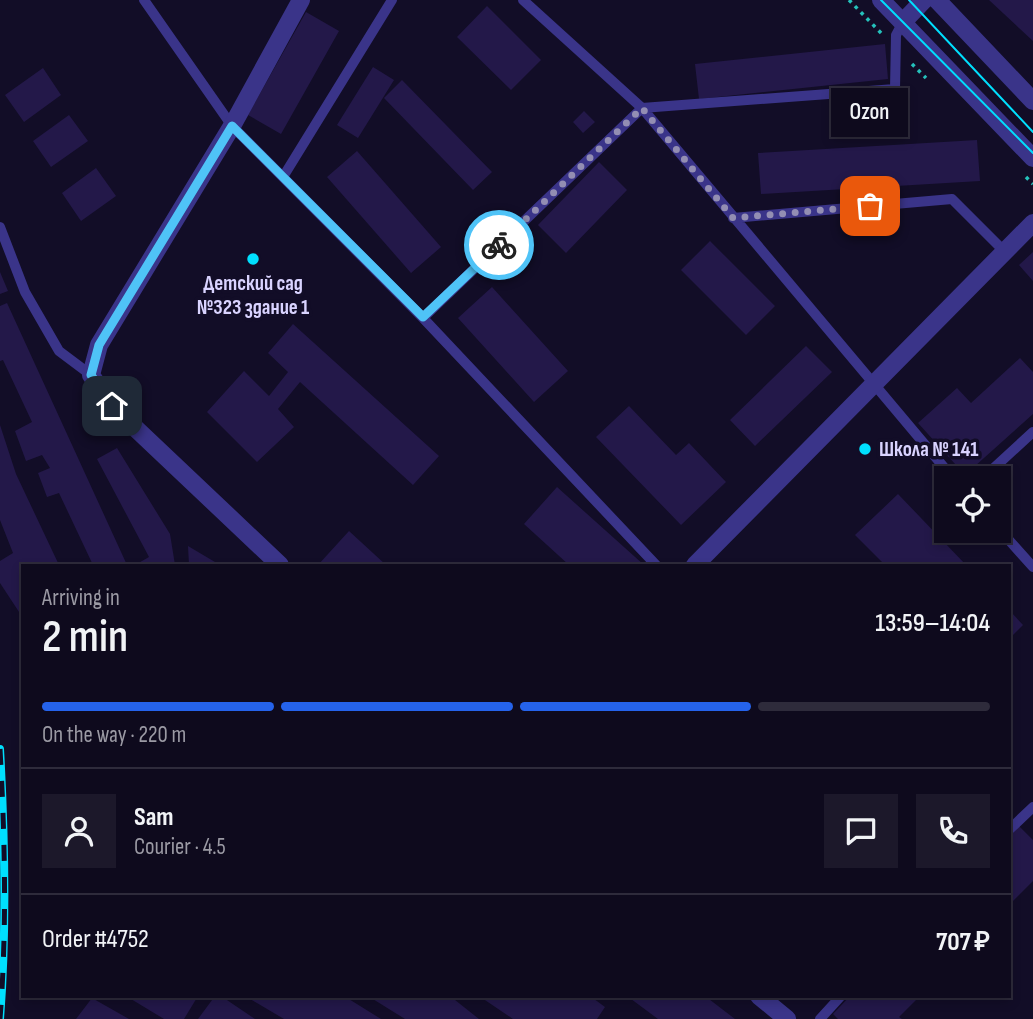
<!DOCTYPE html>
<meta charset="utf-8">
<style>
body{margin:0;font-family:"Sofia Sans Condensed",sans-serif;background:#1c182a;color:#f1f3f6;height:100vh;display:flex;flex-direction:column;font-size:26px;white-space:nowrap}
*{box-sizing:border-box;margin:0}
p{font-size:23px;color:#9b9aa4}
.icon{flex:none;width:38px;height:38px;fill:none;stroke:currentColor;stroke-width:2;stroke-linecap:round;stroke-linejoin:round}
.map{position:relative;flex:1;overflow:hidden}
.drawer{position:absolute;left:21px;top:564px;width:990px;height:434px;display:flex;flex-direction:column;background:#0e0a1d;border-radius:0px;box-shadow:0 4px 10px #0003,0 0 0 2px #2e2b3b}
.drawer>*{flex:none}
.fabs{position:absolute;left:934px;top:466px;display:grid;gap:14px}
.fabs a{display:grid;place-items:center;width:77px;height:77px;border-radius:0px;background:#0e0a1d;box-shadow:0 4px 10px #0003,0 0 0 2px #2e2b3b;font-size:35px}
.pin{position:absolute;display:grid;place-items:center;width:60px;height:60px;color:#fff;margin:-30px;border-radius:14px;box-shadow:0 4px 10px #0006}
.courier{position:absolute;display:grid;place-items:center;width:70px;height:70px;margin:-35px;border:5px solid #4fc3f7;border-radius:50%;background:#fff;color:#222;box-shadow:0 2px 9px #0007}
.bubble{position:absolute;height:49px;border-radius:0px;background:#0e0a1d;box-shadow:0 4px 10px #0003,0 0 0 2px #2e2b3b;font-size:23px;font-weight:600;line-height:49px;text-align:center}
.summary em{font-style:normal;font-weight:600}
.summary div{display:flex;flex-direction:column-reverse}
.summary{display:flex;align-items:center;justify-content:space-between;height:119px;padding:0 21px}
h1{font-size:46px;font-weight:600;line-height:52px}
.bar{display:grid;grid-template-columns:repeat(4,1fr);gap:10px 7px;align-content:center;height:84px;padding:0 21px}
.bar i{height:9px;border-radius:5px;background:#2e2b3b}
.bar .on{background:#2563eb}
.bar p{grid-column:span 4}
.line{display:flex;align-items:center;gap:18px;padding:0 21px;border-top:2px solid #2e2b3b}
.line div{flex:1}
.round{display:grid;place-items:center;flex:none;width:74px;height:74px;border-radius:0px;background:#1c182a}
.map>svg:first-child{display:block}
.building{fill:#231849}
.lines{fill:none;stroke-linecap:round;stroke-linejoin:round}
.path{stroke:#25c1bb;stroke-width:3.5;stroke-dasharray:3.5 5;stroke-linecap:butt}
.lane{stroke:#3a3489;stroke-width:10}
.street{stroke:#3a3489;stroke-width:18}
.tram{stroke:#00dffe;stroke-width:2}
.rail-casing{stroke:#00dffe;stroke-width:8}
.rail{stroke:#120d27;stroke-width:5;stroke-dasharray:16;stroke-linecap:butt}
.done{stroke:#938eb3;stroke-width:7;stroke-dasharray:0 12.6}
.route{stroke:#4fc3f7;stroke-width:9}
.poi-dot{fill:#00dffe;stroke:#120d27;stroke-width:2.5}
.labels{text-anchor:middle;stroke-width:7;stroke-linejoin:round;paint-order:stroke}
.poi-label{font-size:21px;font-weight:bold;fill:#d9d3ff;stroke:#120d27}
</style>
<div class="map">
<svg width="1033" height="1019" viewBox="0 0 1033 1019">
<rect width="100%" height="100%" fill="#120d27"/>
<path class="building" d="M 989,0 L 1033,0 L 1033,41 Z
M 487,6 L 541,60 L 511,90 L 457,37 Z
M 306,12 L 339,31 L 281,134 L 248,115 Z
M 885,44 L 888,79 L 699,99 L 695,64 Z
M 373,67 L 394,80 L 358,138 L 337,125 Z
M 43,68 L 61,95 L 24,122 L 5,95 Z
M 402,80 L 492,172 L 473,190 L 384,98 Z
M 584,111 L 595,122 L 583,133 L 573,122 Z
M 69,115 L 88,141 L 51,167 L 33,141 Z
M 977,140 L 980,181 L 761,194 L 758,153 Z
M 357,151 L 441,247 L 411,273 L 327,177 Z
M 599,162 L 627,190 L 566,253 L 538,225 Z
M 96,168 L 116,196 L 81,221 L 62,193 Z
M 710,241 L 775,306 L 746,335 L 681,270 Z
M 1033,252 L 1033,281 L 1019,265 Z
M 0,272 L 8,291 L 0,294 Z
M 492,287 L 568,371 L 534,402 L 458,318 Z
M 7,303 L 127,565 L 93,565 L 59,493 L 47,497 L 38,473 L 50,468 L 42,455 L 26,461 L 15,431 L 32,422 L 3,360 L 0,361 L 0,306 Z
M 293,324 L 439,456 L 413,485 L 300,382 L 278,409 L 294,427 L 257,462 L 207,412 L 244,371 L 269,396 L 288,372 L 268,353 Z
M 806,346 L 832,372 L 755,446 L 730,420 Z
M 1020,358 L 1033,372 L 1033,414 L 965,475 L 918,423 L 957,388 L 971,403 Z
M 629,406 L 676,455 L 689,443 L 726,482 L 681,525 L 596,437 Z
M 0,425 L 16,474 L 59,565 L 23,565 L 23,618 L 0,583 L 0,561 L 13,553 L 0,520 Z
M 117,448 L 170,534 L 175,565 L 135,565 L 149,557 L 97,459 Z
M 557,487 L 644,565 L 569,565 L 524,524 Z
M 898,494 L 966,565 L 885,565 L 855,535 Z
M 349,531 L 386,565 L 318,565 Z
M 188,546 L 220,565 L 189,565 Z
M 1010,611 L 1023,625 L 1010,638 Z
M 1019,826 L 1033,840 L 1033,881 L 1010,904 L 1010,835 Z
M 126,996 L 198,996 L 184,1019 L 164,1019 Z
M 215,996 L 221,996 L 255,1019 L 198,1019 Z
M 245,996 L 344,996 L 381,1019 L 284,1019 Z
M 368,996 L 450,996 L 479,1019 L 405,1019 Z
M 479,996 L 569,996 L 575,1000 L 579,996 L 590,996 L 605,1007 L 597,1019 L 513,1019 Z
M 627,996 L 705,996 L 735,1019 L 658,1019 Z
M 850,996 L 920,996 L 899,1017 L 902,1019 L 838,1019 L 833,1014 Z
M 92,998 L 129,1019 L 76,1019 Z"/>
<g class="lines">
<path class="path" d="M 849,0 L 882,34
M 912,64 L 926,78
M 1026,177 L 1033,184"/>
<path class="lane" d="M 144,0 L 232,126 L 423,318 L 656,565
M 523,0 L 642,108 L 953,478
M 283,177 L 392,0
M 733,218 L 952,199 L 1005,252
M 0,227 L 25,292 L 59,351 L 91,375
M 423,318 L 642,108 L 895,89 L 896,35 L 903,22
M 983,478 L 1033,432
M 999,529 L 1033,567
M 1010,829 L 1033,807
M 820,1019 L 841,996"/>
<path class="street" d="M 881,0 L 1033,158
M 937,0 L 1033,101
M 903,22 L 924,0
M 280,565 L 112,406 L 91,375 L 99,345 L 232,126 L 301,0
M 695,565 L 1033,223
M 759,996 L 787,1019"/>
<path class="tram" d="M 881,0 L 1033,153
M 909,0 L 1033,132"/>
<g class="rail-casing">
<path id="rail" d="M 0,749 C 5,839 7,929 0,1019"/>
</g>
<use href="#rail" class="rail"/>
</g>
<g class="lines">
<path class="done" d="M 499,245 L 642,108 L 733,218 L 870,206"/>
<path class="route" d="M 112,406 L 91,375 L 99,345 L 232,126 L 423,317 L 499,245"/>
</g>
<g class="poi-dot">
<circle cx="253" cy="259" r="7"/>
<circle cx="865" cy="449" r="7"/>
</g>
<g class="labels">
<g class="poi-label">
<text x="253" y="290">Детский сад<tspan x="253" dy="24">№323 здание 1</tspan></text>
<text x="879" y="456" text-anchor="start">Школа № 141</text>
</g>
</g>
</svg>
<div class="fabs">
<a><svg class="icon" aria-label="locate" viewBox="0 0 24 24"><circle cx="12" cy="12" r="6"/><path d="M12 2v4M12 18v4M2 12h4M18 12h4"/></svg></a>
</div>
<div class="pin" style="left:870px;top:206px;background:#ea580c"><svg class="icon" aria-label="bag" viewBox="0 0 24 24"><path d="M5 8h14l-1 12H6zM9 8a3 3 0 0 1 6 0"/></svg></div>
<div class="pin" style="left:112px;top:406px;background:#1f2937"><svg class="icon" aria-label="home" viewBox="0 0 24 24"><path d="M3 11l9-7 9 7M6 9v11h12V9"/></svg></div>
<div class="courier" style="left:499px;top:245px"><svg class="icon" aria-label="bike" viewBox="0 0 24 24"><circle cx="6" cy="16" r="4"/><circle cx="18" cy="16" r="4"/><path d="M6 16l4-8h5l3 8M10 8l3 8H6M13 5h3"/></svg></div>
<div class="bubble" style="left:831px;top:88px;width:77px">Ozon</div>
<section class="drawer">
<div class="summary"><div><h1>2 min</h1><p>Arriving in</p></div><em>13:59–14:04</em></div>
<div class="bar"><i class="on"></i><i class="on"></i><i class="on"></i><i></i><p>On the way · 220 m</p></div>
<div class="line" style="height:126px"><a class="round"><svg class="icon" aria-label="person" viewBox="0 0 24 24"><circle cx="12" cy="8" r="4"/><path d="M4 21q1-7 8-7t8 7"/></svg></a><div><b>Sam</b><p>Courier · 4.5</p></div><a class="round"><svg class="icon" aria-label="chat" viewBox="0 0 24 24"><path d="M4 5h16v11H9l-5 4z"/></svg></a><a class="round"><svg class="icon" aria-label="phone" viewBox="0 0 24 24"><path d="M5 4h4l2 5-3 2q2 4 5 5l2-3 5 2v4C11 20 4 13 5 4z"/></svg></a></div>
<div class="line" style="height:91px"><div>Order #4752</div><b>707 ₽</b></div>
</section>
</div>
